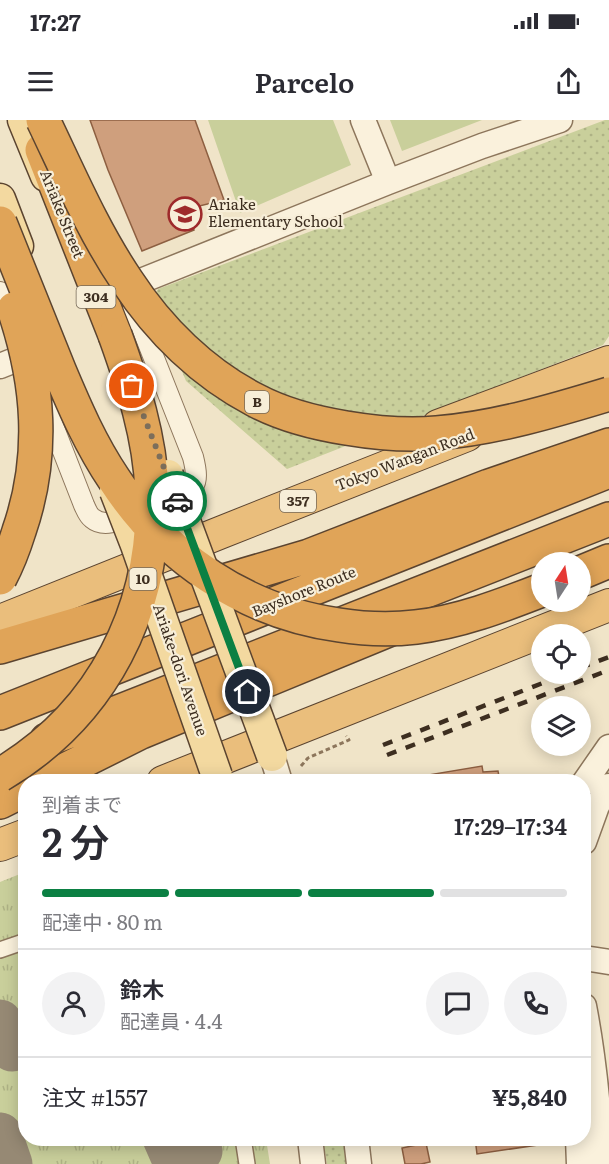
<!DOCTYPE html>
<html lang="ja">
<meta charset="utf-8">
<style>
body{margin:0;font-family:Literata,"Noto Sans JP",serif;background:#f2f2f3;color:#2b2b33;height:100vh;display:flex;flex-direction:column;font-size:22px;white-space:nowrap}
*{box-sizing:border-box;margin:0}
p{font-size:20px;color:#7c7c81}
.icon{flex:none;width:33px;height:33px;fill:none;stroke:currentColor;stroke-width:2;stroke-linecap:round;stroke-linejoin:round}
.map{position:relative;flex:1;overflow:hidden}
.side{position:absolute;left:18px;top:654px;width:573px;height:372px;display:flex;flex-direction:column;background:#fff;border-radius:24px;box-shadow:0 3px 15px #0003}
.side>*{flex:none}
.needle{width:39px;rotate:12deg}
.tools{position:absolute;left:531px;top:432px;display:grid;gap:12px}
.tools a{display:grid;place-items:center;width:60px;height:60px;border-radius:50%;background:#fff;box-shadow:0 3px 15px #0003;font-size:30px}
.pin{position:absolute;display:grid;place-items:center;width:51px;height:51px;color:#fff;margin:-26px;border:3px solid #fff;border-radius:50%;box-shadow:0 2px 6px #0007}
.courier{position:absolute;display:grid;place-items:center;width:60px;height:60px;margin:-30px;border:4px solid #0b8043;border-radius:50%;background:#fff;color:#222;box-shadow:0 2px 8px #0007}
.head em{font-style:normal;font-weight:600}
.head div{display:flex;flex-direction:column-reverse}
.head{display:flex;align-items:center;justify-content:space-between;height:102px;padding:0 24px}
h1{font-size:39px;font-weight:600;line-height:45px}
.bar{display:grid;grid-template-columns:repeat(4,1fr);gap:9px 6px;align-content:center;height:72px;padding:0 24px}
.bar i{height:8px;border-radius:4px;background:#e1e1e2}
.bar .on{background:#0b8043}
.bar p{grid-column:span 4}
.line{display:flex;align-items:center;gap:15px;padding:0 24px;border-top:2px solid #e1e1e2}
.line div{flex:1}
.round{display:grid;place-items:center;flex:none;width:63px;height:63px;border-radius:32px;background:#f2f2f3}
.status{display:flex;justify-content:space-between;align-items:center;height:42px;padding:0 30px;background:#fff;direction:ltr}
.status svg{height:16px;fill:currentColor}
header{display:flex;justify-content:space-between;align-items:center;height:78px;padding:0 24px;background:#fff;font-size:27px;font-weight:600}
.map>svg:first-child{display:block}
.grass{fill:url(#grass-dots)}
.park{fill:url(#park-tufts)}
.pitch{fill:#c9cf9b}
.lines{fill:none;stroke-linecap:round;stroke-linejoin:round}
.taxiway{stroke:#968974;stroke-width:45}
.building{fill:#cf9f7d;stroke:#8d5f41;stroke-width:1.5}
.pedestrian-casing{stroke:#8d765c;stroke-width:18}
.minor-casing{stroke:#8d765c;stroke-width:22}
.tertiary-casing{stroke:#8d765c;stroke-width:27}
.primary-casing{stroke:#5b4430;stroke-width:33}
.trunk-casing{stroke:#5b4430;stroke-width:34}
.motorway-casing{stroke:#5b4430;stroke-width:36}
.path{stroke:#8d765c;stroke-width:3;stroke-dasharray:4.5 3;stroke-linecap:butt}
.pedestrian{stroke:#faf1dc;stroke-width:15}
.minor{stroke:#faf1dc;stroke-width:20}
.tertiary{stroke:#faf1dc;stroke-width:24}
.primary{stroke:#f3d9a0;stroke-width:30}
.trunk{stroke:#eabe7c;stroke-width:32}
.motorway{stroke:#e0a458;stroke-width:33}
.rail{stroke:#3d2e20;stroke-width:4.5;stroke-dasharray:10 10;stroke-linecap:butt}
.primary-bridge-casing{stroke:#5b4430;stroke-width:33;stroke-linecap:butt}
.motorway-bridge-casing{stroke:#5b4430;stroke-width:36;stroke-linecap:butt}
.primary-bridge{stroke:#f3d9a0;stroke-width:30}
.motorway-bridge{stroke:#e0a458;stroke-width:33}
.done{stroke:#7c6e5b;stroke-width:6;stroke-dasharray:0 10.8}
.route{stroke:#0b8043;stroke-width:8}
.labels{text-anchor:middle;stroke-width:4.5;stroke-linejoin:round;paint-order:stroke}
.shield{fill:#f7eed8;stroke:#756857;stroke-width:1.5}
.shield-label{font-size:14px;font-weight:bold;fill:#3d2e20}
.poi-label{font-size:15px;fill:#3d2e20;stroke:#f7eed8;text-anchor:start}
.street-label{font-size:15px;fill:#3d2e20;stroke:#f7eed8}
</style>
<div class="status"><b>17:27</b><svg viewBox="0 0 49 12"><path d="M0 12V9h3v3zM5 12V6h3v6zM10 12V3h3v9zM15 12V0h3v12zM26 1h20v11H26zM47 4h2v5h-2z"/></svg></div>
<header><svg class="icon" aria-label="menu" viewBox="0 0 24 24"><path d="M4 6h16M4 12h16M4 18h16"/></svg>Parcelo<svg class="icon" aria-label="share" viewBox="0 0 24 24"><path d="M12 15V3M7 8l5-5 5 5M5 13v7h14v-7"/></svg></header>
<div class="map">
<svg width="609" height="1044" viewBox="0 0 609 1044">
<defs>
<pattern id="grass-dots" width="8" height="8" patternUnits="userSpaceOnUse" patternTransform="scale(1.5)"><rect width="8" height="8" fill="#c9cf9b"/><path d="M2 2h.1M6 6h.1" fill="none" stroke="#aeb285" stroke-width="1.8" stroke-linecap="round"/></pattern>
<pattern id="park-tufts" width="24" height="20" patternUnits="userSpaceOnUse" patternTransform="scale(1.5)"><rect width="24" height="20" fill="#c9cf9b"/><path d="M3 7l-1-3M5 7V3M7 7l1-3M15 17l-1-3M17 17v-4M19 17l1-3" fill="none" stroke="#aeb285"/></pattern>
</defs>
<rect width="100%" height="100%" fill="#f0e4c8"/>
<path class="grass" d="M 605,0 L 609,0 L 609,216 L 603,225 L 287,349 L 186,261 L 152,179 L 158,169 Z
M 323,1019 L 343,1019 L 346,1044 L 327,1044 Z"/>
<path class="park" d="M 25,752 L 26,1018 L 266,1019 L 270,1044 L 0,1044 L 0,762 Z"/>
<path class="pitch" d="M 208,0 L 333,0 L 351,45 L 240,93 Z
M 390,0 L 482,0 L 402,31 Z"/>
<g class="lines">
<path class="taxiway" d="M 0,902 L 12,929
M 0,1015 L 10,1044
M 165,1018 L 172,1034 L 200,1031"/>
</g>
<path class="building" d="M 90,0 L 195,0 L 224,80 L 195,87 L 197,95 L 190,97 L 194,110 L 142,131 L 108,50 Z
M 482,646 L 483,652 L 498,651 L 500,662 L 423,662 L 422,656 Z
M 475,1018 L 543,1018 L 544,1024 L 477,1034 Z
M 426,1023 L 430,1042 L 421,1044 L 405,1044 L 402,1028 Z"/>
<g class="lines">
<g class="pedestrian-casing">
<path id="pedestrian" d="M 0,830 L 26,821
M 243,1018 L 247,1044"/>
</g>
<g class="minor-casing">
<path id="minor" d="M 0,172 L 12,202
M 133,185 L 193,337 C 201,369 193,370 165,381
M 43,280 L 84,385 C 86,389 88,395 92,398 C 105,409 122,399 136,393"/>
</g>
<g class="tertiary-casing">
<path id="tertiary" d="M 363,0 L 388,62
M 126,167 L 388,62 L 482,26 L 560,0
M 0,246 L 25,236
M 273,639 L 280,662
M 584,663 L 609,627
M 584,722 L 597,686 L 609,666
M 584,838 L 609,842
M 584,886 C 594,938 599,991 602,1044
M 310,1018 L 313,1044
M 356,1018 L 359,1044
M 578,1018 L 579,1044"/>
</g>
<g class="primary-casing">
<path id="primary" d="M 23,0 L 46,56
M 0,79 L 18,126"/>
</g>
<g class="trunk-casing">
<path id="trunk" d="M 438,306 L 609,242
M 0,501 L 222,412 L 467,315
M 163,662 L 609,485
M 0,725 L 26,715"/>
</g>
<g class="motorway-casing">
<path id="motorway" d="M 42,30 L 115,215
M 580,453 L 609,441
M 0,527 L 309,436 L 489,366 L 609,325
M 0,593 L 609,351
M 47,620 L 609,399
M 41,662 L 141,612 L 398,506
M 0,682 L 26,669"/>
</g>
<path class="path" d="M 301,646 L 308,638 L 349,620 L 346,616"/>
<use href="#pedestrian" class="pedestrian"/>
<use href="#minor" class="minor"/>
<use href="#tertiary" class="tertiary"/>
<use href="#primary" class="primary"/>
<use href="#trunk" class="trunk"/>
<use href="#motorway" class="motorway"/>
<path class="rail" d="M 580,548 L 609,537
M 383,625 L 566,554
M 387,635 L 609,550"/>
<g class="primary-bridge-casing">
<path id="primary-bridge" d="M 168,355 L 272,636
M 115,371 L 136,425 L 217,656"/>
</g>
<g class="motorway-bridge-casing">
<path id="motorway-bridge" d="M 43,0 C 69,54 93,111 127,161 C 159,210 203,253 255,280 C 283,295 315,303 346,308 C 376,313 406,316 437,313 C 496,308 553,291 609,274
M 0,103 C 20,152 39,201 59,250 C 75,288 91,325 114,359 C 165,438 246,492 339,505 C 364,509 390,510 416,507 C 459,502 501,486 542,470
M 0,458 C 8,443 14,427 19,411 C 45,336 39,263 14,189
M 0,655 C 103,594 156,489 152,371 C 150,317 133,265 115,215"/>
</g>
<use href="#primary-bridge" class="primary-bridge"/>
<use href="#motorway-bridge" class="motorway-bridge"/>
</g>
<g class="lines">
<path class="done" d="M 132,266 L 177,381"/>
<path class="route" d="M 177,381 L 248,572"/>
</g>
<defs>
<g id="school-ring" transform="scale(1.725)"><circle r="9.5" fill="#f7eed8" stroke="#9e2a2b" stroke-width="1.5"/><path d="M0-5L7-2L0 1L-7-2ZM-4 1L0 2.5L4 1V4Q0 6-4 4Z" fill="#9e2a2b"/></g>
</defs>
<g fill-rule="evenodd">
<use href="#school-ring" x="185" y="94"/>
</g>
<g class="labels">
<g class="shield">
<rect x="76.5" y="166" width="39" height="22" rx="4.5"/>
<rect x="245" y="271" width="24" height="22" rx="4.5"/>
<rect x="280" y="370" width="36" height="22" rx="4.5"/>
<rect x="129.5" y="448" width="27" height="22" rx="4.5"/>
</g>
<g class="shield-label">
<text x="96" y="182">304</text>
<text x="257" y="287">B</text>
<text x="298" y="386">357</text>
<text x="143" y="464">10</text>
</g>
<g class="poi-label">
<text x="208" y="90">Ariake<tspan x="208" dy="17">Elementary School</tspan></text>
</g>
<g class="street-label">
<text transform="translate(62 94) rotate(68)" y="5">Ariake Street</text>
<text transform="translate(405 340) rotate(-21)" y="5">Tokyo Wangan Road</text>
<text transform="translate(304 472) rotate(-22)" y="5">Bayshore Route</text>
<text transform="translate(180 550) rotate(71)" y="5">Ariake-dori Avenue</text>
</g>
</g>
</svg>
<div class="tools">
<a><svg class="needle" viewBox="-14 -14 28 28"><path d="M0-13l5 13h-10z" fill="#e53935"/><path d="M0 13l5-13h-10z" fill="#7c7c81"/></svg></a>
<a><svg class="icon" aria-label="locate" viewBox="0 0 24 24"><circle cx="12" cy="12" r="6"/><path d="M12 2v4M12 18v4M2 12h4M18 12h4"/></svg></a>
<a><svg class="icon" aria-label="layers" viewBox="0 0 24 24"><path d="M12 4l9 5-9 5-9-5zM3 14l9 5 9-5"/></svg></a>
</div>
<div class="pin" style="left:132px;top:266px;background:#ea580c"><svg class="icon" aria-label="bag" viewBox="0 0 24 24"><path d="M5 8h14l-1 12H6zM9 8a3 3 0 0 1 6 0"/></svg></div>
<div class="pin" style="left:248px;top:572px;background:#1f2937"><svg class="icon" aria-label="home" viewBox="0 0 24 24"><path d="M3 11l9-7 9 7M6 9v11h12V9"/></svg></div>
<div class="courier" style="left:177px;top:381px"><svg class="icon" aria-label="car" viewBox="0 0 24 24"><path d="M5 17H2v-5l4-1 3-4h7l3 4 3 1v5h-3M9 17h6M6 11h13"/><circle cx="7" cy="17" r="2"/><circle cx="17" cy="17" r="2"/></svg></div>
<section class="side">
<div class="head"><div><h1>2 分</h1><p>到着まで</p></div><em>17:29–17:34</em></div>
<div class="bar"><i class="on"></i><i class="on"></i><i class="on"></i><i></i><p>配達中 · 80 m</p></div>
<div class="line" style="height:108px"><a class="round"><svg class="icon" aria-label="person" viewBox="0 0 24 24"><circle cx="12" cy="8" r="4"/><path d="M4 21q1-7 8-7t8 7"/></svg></a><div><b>鈴木</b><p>配達員 · 4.4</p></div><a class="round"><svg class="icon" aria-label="chat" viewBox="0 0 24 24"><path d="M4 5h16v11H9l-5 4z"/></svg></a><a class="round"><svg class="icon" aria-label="phone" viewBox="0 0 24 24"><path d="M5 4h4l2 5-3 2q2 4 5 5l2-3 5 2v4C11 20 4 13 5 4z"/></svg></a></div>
<div class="line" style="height:78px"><div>注文 #1557</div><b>¥5,840</b></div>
</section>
</div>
